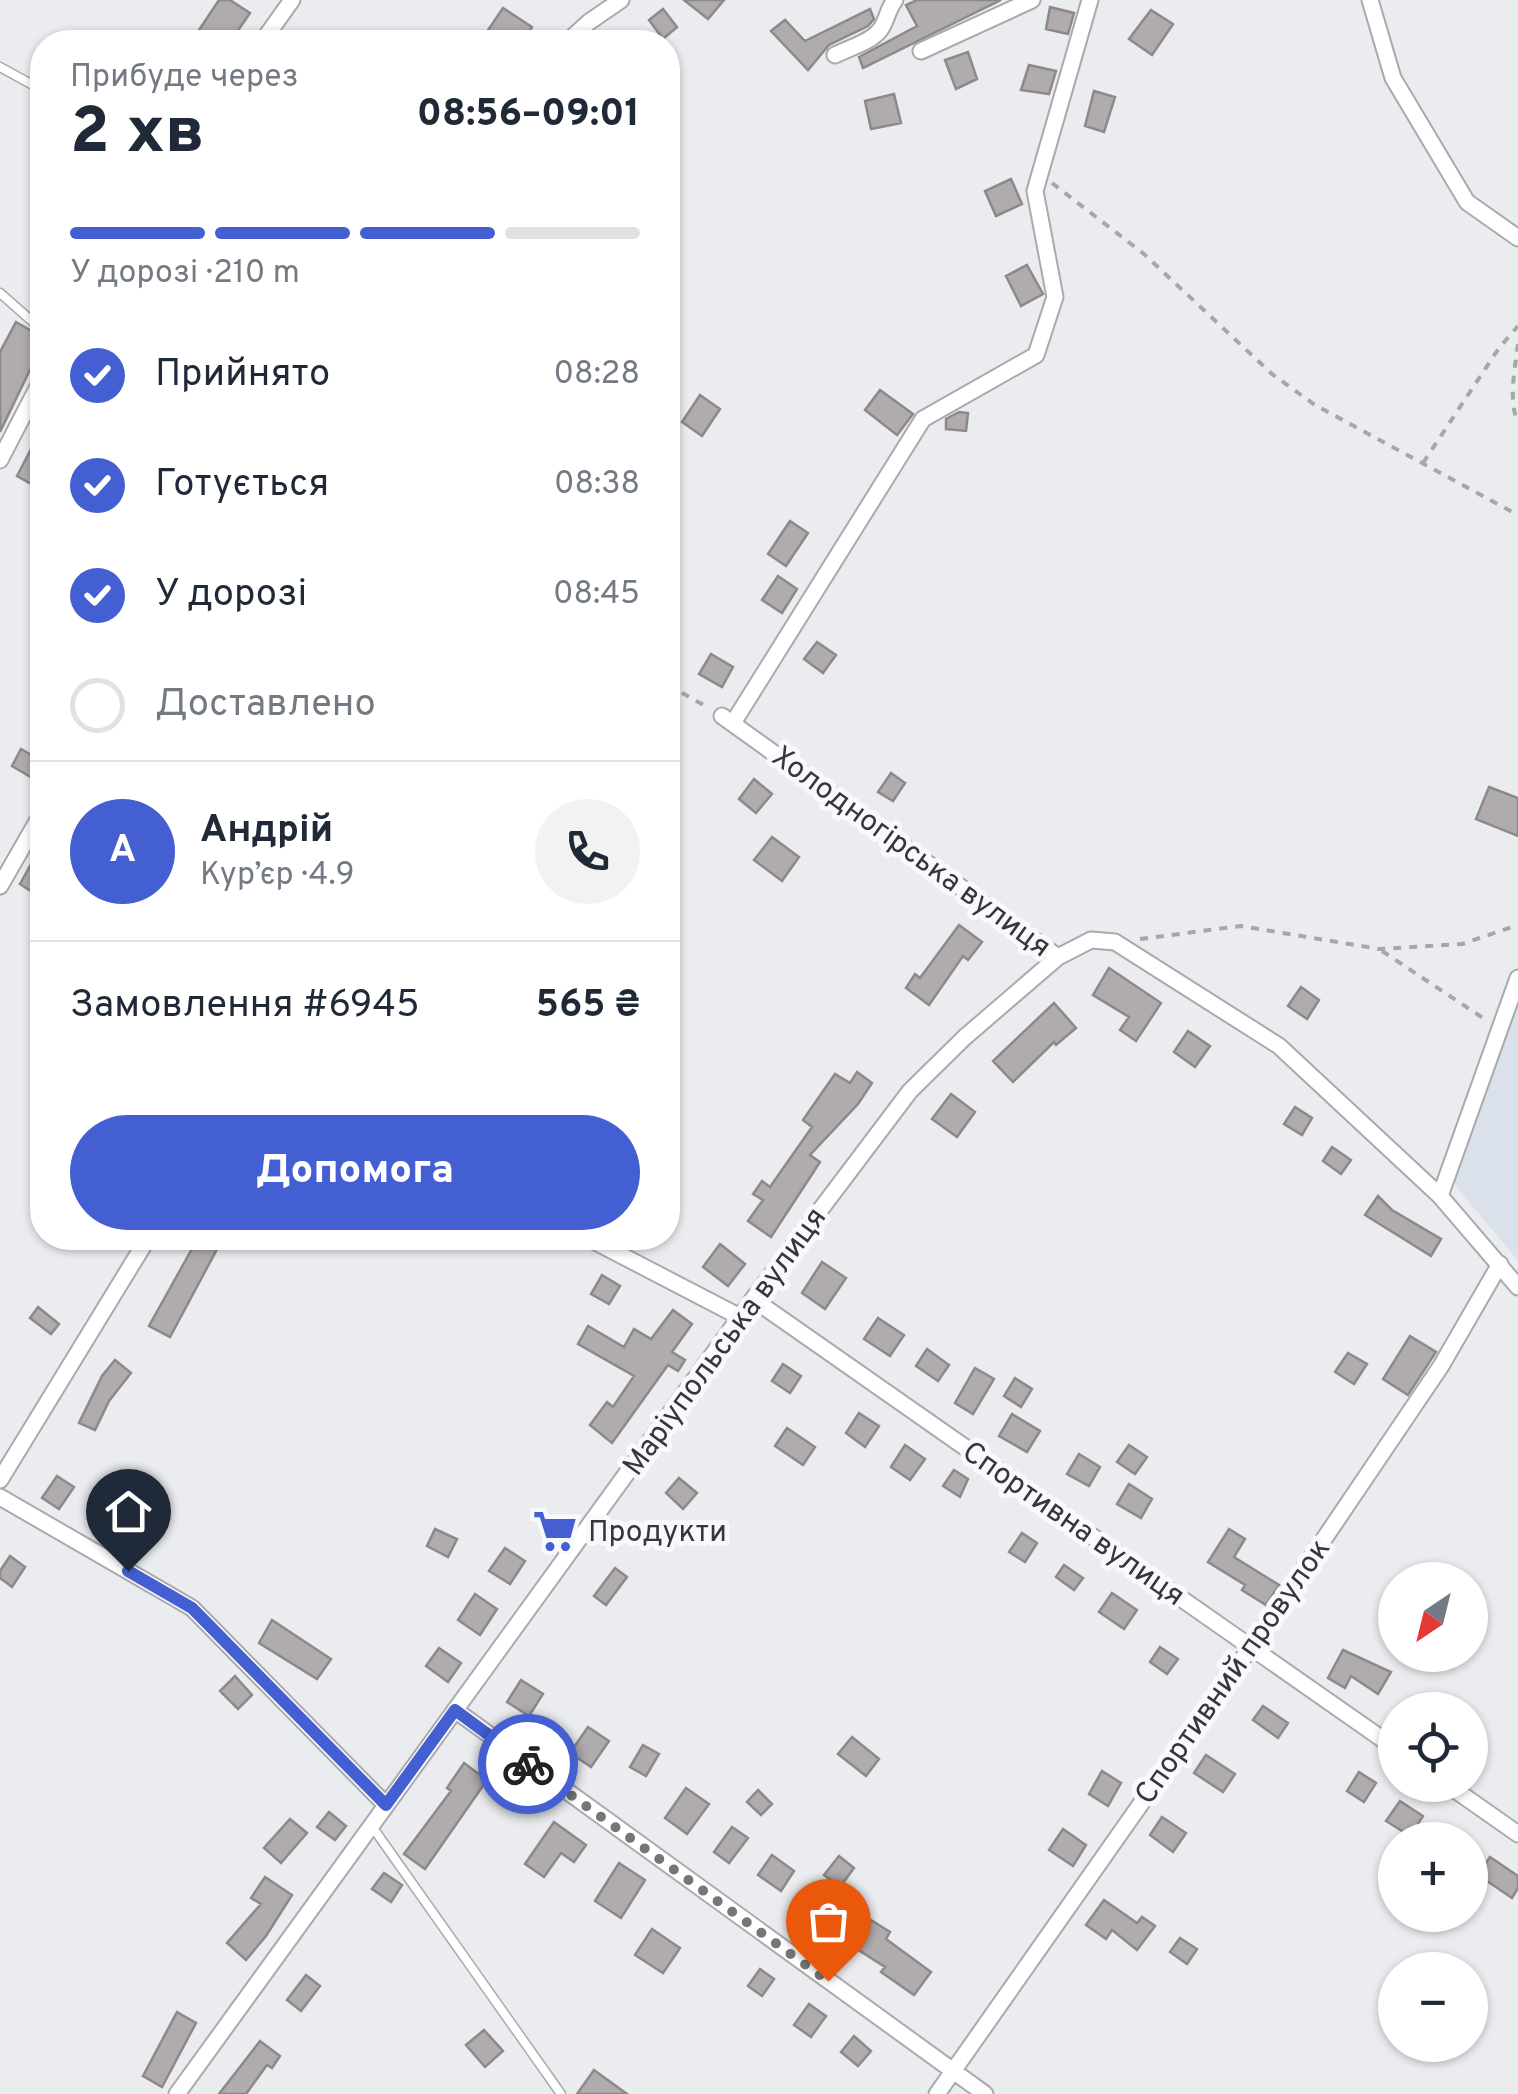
<!DOCTYPE html>
<html lang="uk">
<meta charset="utf-8">
<style>
body{margin:0;font-family:Overpass,sans-serif;background:#f2f2f3;color:#1f2937;height:100vh;display:flex;flex-direction:column;font-size:38px;white-space:nowrap}
*{box-sizing:border-box;margin:0}
p{font-size:32px;color:#747a83}
.icon{flex:none;width:55px;height:55px;fill:none;stroke:currentColor;stroke-width:2;stroke-linecap:round;stroke-linejoin:round}
.map{position:relative;flex:1;overflow:hidden}
.side{position:absolute;left:30px;top:30px;width:650px;height:1220px;display:flex;flex-direction:column;background:#fff;border-radius:40px;box-shadow:0 2px 8px #0004}
.side>*{flex:none}
.needle{width:65px;rotate:215deg}
.fabs{position:absolute;left:1378px;top:1562px;display:grid;gap:20px}
.fabs a{display:grid;place-items:center;width:110px;height:110px;border-radius:50%;background:#fff;box-shadow:0 2px 8px #0004;font-size:50px}
.pin{position:absolute;display:grid;place-items:center;width:85px;height:85px;color:#fff;margin:-102px -42px;border-radius:50% 50% 50% 0;rotate:-45deg;box-shadow:0 0 10px #0007}
.pin .icon{rotate:45deg}
.courier{position:absolute;display:grid;place-items:center;width:100px;height:100px;margin:-50px;border:8px solid #445fd2;border-radius:50%;background:#fff;color:#222;box-shadow:0 2px 12px #0007}
.summary em{font-style:normal;font-weight:800}
.summary div{display:flex;flex-direction:column-reverse}
.summary{display:flex;align-items:center;justify-content:space-between;height:170px;padding:0 40px}
h1{font-size:65px;font-weight:800;line-height:75px}
.bar{display:grid;grid-template-columns:repeat(4,1fr);gap:15px 10px;align-content:center;height:120px;padding:0 40px}
.bar i{height:12px;border-radius:8px;background:#e0e1e3}
.bar .selected{background:#445fd2}
.bar p{grid-column:span 4}
.line{display:flex;align-items:center;gap:25px;padding:0 40px;border-top:2px solid #e0e1e3}
.line div{flex:1}
.round{display:grid;place-items:center;flex:none;width:105px;height:105px;border-radius:52px;background:#f2f2f3}
ol{padding:0 40px;list-style:none}
li{display:flex;align-items:center;gap:30px;height:110px}
li p{margin-inline-start:auto}
li .icon{padding:10px;border-radius:50%;background:#445fd2;color:#fff;stroke-width:4}
li:last-child{color:#747a83}
li i{width:55px;height:55px;border:5px solid #e0e1e3;border-radius:50%}
.button{display:flex;gap:20px;margin-top:auto;padding:20px 40px}
.button a{flex:1;height:115px;border-radius:60px;background:#445fd2;color:#fff;font-size:40px;font-weight:800;line-height:115px;text-align:center}
.map>svg:first-child{display:block}
.built{fill:#dbe1eb}
.building{fill:#b0acae;stroke:#8d898a;stroke-width:2.5}
.lines{fill:none;stroke-linecap:round;stroke-linejoin:round}
.service-casing{stroke:#a8aaad;stroke-width:11}
.minor-casing{stroke:#a8aaad;stroke-width:19}
.path{stroke:#a5a7a9;stroke-width:4;stroke-dasharray:8 8;stroke-linecap:butt}
.service{stroke:#fff;stroke-width:8}
.minor{stroke:#fff;stroke-width:15}
.done{stroke:#757678;stroke-width:10;stroke-dasharray:0 18}
.route{stroke:#445fd2;stroke-width:12}
.labels{text-anchor:middle;stroke-width:10;stroke-linejoin:round;paint-order:stroke}
.street-label{font-size:30px;fill:#363738;stroke:#f7f9fc}
.poi-label{font-size:30px;fill:#363738;stroke:#f7f9fc;text-anchor:start}
</style>
<div class="map">
<svg width="1518" height="2094" viewBox="0 0 1518 2094">
<rect width="100%" height="100%" fill="#eaecef"/>
<path class="built" d="M 1518,1001 L 1518,1261 L 1451,1180 Z"/>
<path class="building" d="M 219,0 L 230,0 L 250,13 L 230,42 L 191,42 Z
M 684,0 L 724,0 L 708,19 Z
M 917,0 L 1001,0 L 863,68 L 859,57 L 917,26 L 906,5 Z
M 1050,7 L 1074,13 L 1068,34 L 1046,29 Z
M 503,8 L 532,27 L 523,41 L 507,31 L 500,42 L 480,42 Z
M 663,9 L 677,27 L 663,39 L 649,20 Z
M 870,9 L 874,19 L 868,26 L 829,45 L 808,70 L 771,31 L 785,20 L 805,41 Z
M 1151,10 L 1173,24 L 1152,55 L 1129,39 Z
M 968,52 L 977,79 L 956,89 L 945,60 Z
M 1029,65 L 1056,71 L 1049,94 L 1021,90 Z
M 1094,91 L 1115,97 L 1104,132 L 1085,126 Z
M 894,94 L 901,123 L 871,129 L 865,101 Z
M 1011,179 L 1022,204 L 996,216 L 985,191 Z
M 1027,265 L 1043,294 L 1021,306 L 1006,276 Z
M 16,322 L 42,337 L 42,345 L 0,432 L 0,352 Z
M 880,390 L 913,414 L 897,435 L 865,410 Z
M 700,395 L 720,409 L 702,436 L 682,422 Z
M 959,412 L 968,413 L 966,431 L 946,429 L 946,419 Z
M 42,428 L 42,490 L 17,476 Z
M 790,521 L 808,533 L 786,566 L 768,554 Z
M 778,576 L 797,589 L 782,613 L 762,600 Z
M 817,642 L 836,655 L 823,673 L 804,659 Z
M 711,654 L 733,667 L 722,687 L 699,674 Z
M 21,749 L 42,761 L 34,779 L 12,766 Z
M 891,773 L 905,783 L 893,801 L 878,792 Z
M 754,779 L 772,794 L 756,813 L 739,799 Z
M 1489,787 L 1518,798 L 1518,836 L 1476,819 Z
M 772,837 L 799,857 L 782,881 L 754,860 Z
M 42,844 L 42,878 L 34,893 L 20,884 Z
M 959,925 L 982,942 L 968,960 L 963,956 L 929,1005 L 906,988 L 915,974 L 920,978 Z
M 1109,968 L 1161,1003 L 1136,1041 L 1120,1030 L 1129,1017 L 1093,995 Z
M 1301,987 L 1319,1000 L 1307,1019 L 1288,1006 Z
M 1054,1003 L 1076,1028 L 1056,1045 L 1054,1042 L 1013,1082 L 993,1061 Z
M 1188,1031 L 1210,1046 L 1195,1067 L 1174,1052 Z
M 857,1072 L 872,1083 L 858,1104 L 810,1155 L 820,1162 L 771,1237 L 748,1221 L 763,1200 L 753,1194 L 762,1181 L 770,1187 L 812,1127 L 803,1120 L 835,1074 L 850,1083 Z
M 951,1094 L 975,1112 L 957,1137 L 932,1119 Z
M 1295,1107 L 1312,1118 L 1302,1135 L 1284,1124 Z
M 1332,1147 L 1351,1160 L 1341,1174 L 1323,1161 Z
M 1378,1196 L 1392,1210 L 1441,1239 L 1431,1256 L 1365,1215 Z
M 198,1238 L 223,1238 L 170,1337 L 149,1326 Z
M 720,1244 L 745,1264 L 728,1286 L 703,1267 Z
M 822,1262 L 846,1278 L 825,1309 L 802,1293 Z
M 602,1275 L 620,1286 L 609,1304 L 591,1294 Z
M 38,1307 L 59,1324 L 51,1334 L 30,1318 Z
M 673,1310 L 692,1324 L 672,1352 L 685,1360 L 678,1371 L 668,1365 L 612,1443 L 590,1425 L 607,1402 L 613,1407 L 634,1376 L 578,1344 L 588,1326 L 624,1347 L 634,1329 L 651,1339 Z
M 878,1318 L 904,1335 L 890,1356 L 864,1339 Z
M 1410,1336 L 1436,1352 L 1408,1395 L 1383,1379 Z
M 927,1349 L 949,1365 L 938,1381 L 916,1366 Z
M 1348,1353 L 1367,1364 L 1354,1384 L 1335,1372 Z
M 115,1360 L 131,1373 L 109,1401 L 95,1430 L 79,1423 L 102,1376 Z
M 783,1364 L 801,1376 L 790,1393 L 772,1381 Z
M 975,1368 L 994,1379 L 973,1414 L 955,1403 Z
M 1015,1378 L 1032,1389 L 1021,1407 L 1004,1396 Z
M 859,1413 L 879,1426 L 865,1447 L 846,1433 Z
M 1012,1414 L 1040,1431 L 1027,1452 L 999,1436 Z
M 787,1428 L 815,1447 L 803,1465 L 775,1446 Z
M 905,1445 L 925,1459 L 910,1480 L 891,1467 Z
M 1129,1445 L 1147,1457 L 1135,1474 L 1117,1462 Z
M 1079,1454 L 1100,1467 L 1089,1486 L 1067,1474 Z
M 954,1470 L 968,1479 L 960,1497 L 943,1486 Z
M 57,1476 L 74,1487 L 59,1509 L 42,1498 Z
M 679,1478 L 697,1493 L 683,1509 L 666,1493 Z
M 1129,1484 L 1152,1499 L 1141,1518 L 1117,1504 Z
M 124,1521 L 146,1536 L 132,1556 L 110,1540 Z
M 435,1529 L 457,1539 L 448,1557 L 427,1546 Z
M 1229,1529 L 1245,1539 L 1234,1557 L 1279,1585 L 1266,1605 L 1242,1590 L 1245,1585 L 1208,1562 Z
M 1022,1533 L 1037,1543 L 1025,1562 L 1009,1552 Z
M 505,1548 L 525,1561 L 510,1584 L 489,1571 Z
M 10,1556 L 25,1567 L 12,1587 L 0,1578 L 0,1571 Z
M 1064,1565 L 1083,1578 L 1074,1590 L 1056,1577 Z
M 615,1568 L 627,1577 L 606,1605 L 594,1596 Z
M 1112,1593 L 1137,1610 L 1124,1629 L 1099,1612 Z
M 475,1594 L 497,1609 L 480,1635 L 458,1620 Z
M 272,1620 L 331,1659 L 317,1679 L 259,1643 Z
M 1160,1647 L 1178,1659 L 1167,1674 L 1150,1662 Z
M 439,1648 L 461,1663 L 448,1682 L 426,1666 Z
M 1343,1650 L 1391,1672 L 1378,1694 L 1351,1676 L 1345,1688 L 1328,1678 Z
M 235,1676 L 252,1695 L 238,1709 L 220,1691 Z
M 521,1680 L 543,1694 L 529,1716 L 507,1702 Z
M 1263,1706 L 1288,1723 L 1278,1738 L 1253,1720 Z
M 588,1727 L 609,1741 L 591,1767 L 570,1753 Z
M 852,1737 L 879,1759 L 866,1776 L 838,1754 Z
M 643,1745 L 659,1754 L 646,1776 L 630,1767 Z
M 1206,1755 L 1235,1774 L 1223,1792 L 1194,1773 Z
M 464,1763 L 487,1780 L 425,1869 L 404,1854 L 451,1791 L 447,1788 Z
M 1102,1771 L 1121,1783 L 1108,1806 L 1089,1794 Z
M 1359,1772 L 1376,1783 L 1364,1802 L 1347,1791 Z
M 686,1788 L 709,1804 L 687,1834 L 665,1818 Z
M 758,1790 L 772,1804 L 761,1815 L 747,1802 Z
M 1400,1801 L 1423,1816 L 1410,1836 L 1386,1821 Z
M 329,1812 L 346,1826 L 335,1840 L 317,1827 Z
M 1162,1817 L 1186,1833 L 1173,1852 L 1150,1835 Z
M 290,1819 L 307,1833 L 281,1863 L 264,1848 Z
M 554,1822 L 586,1845 L 574,1862 L 561,1853 L 544,1877 L 525,1864 Z
M 732,1827 L 748,1838 L 729,1863 L 714,1852 Z
M 1063,1829 L 1086,1845 L 1073,1866 L 1049,1850 Z
M 772,1855 L 794,1871 L 781,1891 L 758,1875 Z
M 839,1856 L 854,1868 L 840,1887 L 824,1875 Z
M 1490,1857 L 1518,1876 L 1518,1888 L 1512,1898 L 1478,1875 Z
M 619,1863 L 645,1880 L 621,1918 L 595,1901 Z
M 384,1873 L 402,1885 L 391,1902 L 372,1889 Z
M 265,1877 L 292,1895 L 266,1936 L 246,1960 L 227,1943 L 261,1904 L 251,1898 Z
M 1104,1900 L 1137,1923 L 1142,1917 L 1155,1926 L 1137,1950 L 1112,1930 L 1106,1939 L 1086,1925 Z
M 871,1920 L 890,1932 L 886,1939 L 931,1972 L 914,1995 L 881,1972 L 885,1967 L 854,1947 Z
M 652,1929 L 680,1948 L 663,1973 L 635,1955 Z
M 1180,1938 L 1197,1949 L 1187,1964 L 1170,1952 Z
M 760,1969 L 774,1979 L 762,1996 L 748,1986 Z
M 306,1975 L 320,1986 L 301,2011 L 287,2000 Z
M 809,2004 L 826,2016 L 811,2037 L 794,2025 Z
M 177,2012 L 196,2023 L 162,2087 L 143,2076 Z
M 484,2030 L 503,2051 L 485,2067 L 466,2045 Z
M 854,2036 L 871,2051 L 858,2066 L 841,2052 Z
M 260,2041 L 280,2056 L 272,2068 L 267,2065 L 246,2094 L 219,2094 Z
M 594,2070 L 627,2094 L 577,2094 Z"/>
<g class="lines">
<g class="service-casing">
<path id="service" d="M 0,67 L 42,90
M 0,293 L 42,330
M 371,1825 L 561,2094"/>
</g>
<g class="minor-casing">
<path id="minor" d="M 1370,0 L 1393,78 L 1467,202 L 1518,238
M 262,42 L 292,0
M 567,42 L 589,22 L 621,0
M 921,51 L 1032,0
M 835,55 C 849,48 871,42 880,30 C 887,21 887,10 895,0
M 0,460 L 42,379
M 722,716 L 1058,957 L 1091,940 L 1115,942 L 1279,1046 L 1440,1196 L 1518,1287
M 733,723 L 923,419 L 1036,355 L 1055,297 L 1035,191 L 1090,0
M 0,886 L 42,813
M 1440,1196 L 1518,978
M 588,1238 L 740,1317
M 753,1299 L 1395,1748
M 0,1480 L 148,1238
M 0,1497 L 192,1608 L 386,1805
M 455,1710 L 985,2094
M 1448,1785 L 1518,1834
M 177,2094 L 753,1299 L 910,1091 L 965,1037 L 1058,957
M 937,2094 L 1251,1647 L 1441,1366 L 1500,1264"/>
</g>
<path class="path" d="M 1052,183 L 1144,254 L 1272,374 L 1315,405 L 1518,515
M 1518,344 C 1515,368 1508,400 1518,423
M 1423,463 L 1499,348 L 1518,326
M 668,685 L 709,708
M 1140,939 L 1241,926 L 1379,949 L 1462,944 L 1518,925
M 1382,951 L 1486,1020"/>
<use href="#service" class="service"/>
<use href="#minor" class="minor"/>
</g>
<g class="lines">
<path class="done" d="M 528,1764 L 828,1981"/>
<path class="route" d="M 128,1571 L 192,1608 L 386,1805 L 455,1710 L 528,1764"/>
</g>
<defs>
<g id="supermarket-bare" transform="scale(3.45)"><path d="M-6-5.5h2.5l.6 2H6L4.5 2H-2.5L-4.4-4H-6ZM-1.5 3.2a1.3 1.3 0 1 0 .1 0ZM3 3.2a1.3 1.3 0 1 0 .1 0Z" fill="#445fd2" stroke="#f7f9fc" stroke-width="2.5" paint-order="stroke"/></g>
</defs>
<g fill-rule="evenodd">
<use href="#supermarket-bare" x="555" y="1531"/>
</g>
<g class="labels">
<g class="street-label">
<text transform="translate(912 851) rotate(36)" y="10">Холодногірська вулиця</text>
<text transform="translate(724 1341) rotate(-54)" y="10">Маріупольська вулиця</text>
<text transform="translate(1074 1523) rotate(35)" y="10">Спортивна вулиця</text>
<text transform="translate(1232 1671) rotate(-55)" y="10">Спортивний провулок</text>
</g>
<g class="poi-label">
<text x="588" y="1541">Продукти</text>
</g>
</g>
</svg>
<div class="fabs">
<a><svg class="needle" viewBox="-14 -14 28 28"><path d="M0-13l5 13h-10z" fill="#e53935"/><path d="M0 13l5-13h-10z" fill="#747a83"/></svg></a>
<a><svg class="icon" aria-label="locate" viewBox="0 0 24 24"><circle cx="12" cy="12" r="6"/><path d="M12 2v4M12 18v4M2 12h4M18 12h4"/></svg></a>
<a>+</a>
<a>−</a>
</div>
<div class="pin" style="left:828px;top:1981px;background:#ea580c"><svg class="icon" aria-label="bag" viewBox="0 0 24 24"><path d="M5 8h14l-1 12H6zM9 8a3 3 0 0 1 6 0"/></svg></div>
<div class="pin" style="left:128px;top:1571px;background:#1f2937"><svg class="icon" aria-label="home" viewBox="0 0 24 24"><path d="M3 11l9-7 9 7M6 9v11h12V9"/></svg></div>
<div class="courier" style="left:528px;top:1764px"><svg class="icon" aria-label="bike" viewBox="0 0 24 24"><circle cx="6" cy="16" r="4"/><circle cx="18" cy="16" r="4"/><path d="M6 16l4-8h5l3 8M10 8l3 8H6M13 5h3"/></svg></div>
<section class="side">
<div class="summary"><div><h1>2 хв</h1><p>Прибуде через</p></div><em>08:56–09:01</em></div>
<div class="bar"><i class="selected"></i><i class="selected"></i><i class="selected"></i><i></i><p>У дорозі · 210 m</p></div>
<ol>
<li><svg class="icon" aria-label="check" viewBox="0 0 24 24"><path d="M5 12l5 5 9-10"/></svg>Прийнято<p>08:28</p></li>
<li><svg class="icon" aria-label="check" viewBox="0 0 24 24"><path d="M5 12l5 5 9-10"/></svg>Готується<p>08:38</p></li>
<li><svg class="icon" aria-label="check" viewBox="0 0 24 24"><path d="M5 12l5 5 9-10"/></svg>У дорозі<p>08:45</p></li>
<li><i></i>Доставлено</li>
</ol>
<div class="line" style="height:180px"><b class="round" style="background:#445fd2;color:#fff">А</b><div><b>Андрій</b><p>Кур’єр · 4.9</p></div><a class="round"><svg class="icon" aria-label="phone" viewBox="0 0 24 24"><path d="M5 4h4l2 5-3 2q2 4 5 5l2-3 5 2v4C11 20 4 13 5 4z"/></svg></a></div>
<div class="line" style="height:130px"><div>Замовлення #6945</div><b>565 ₴</b></div>
<div class="button"><a>Допомога</a></div>
</section>
</div>
